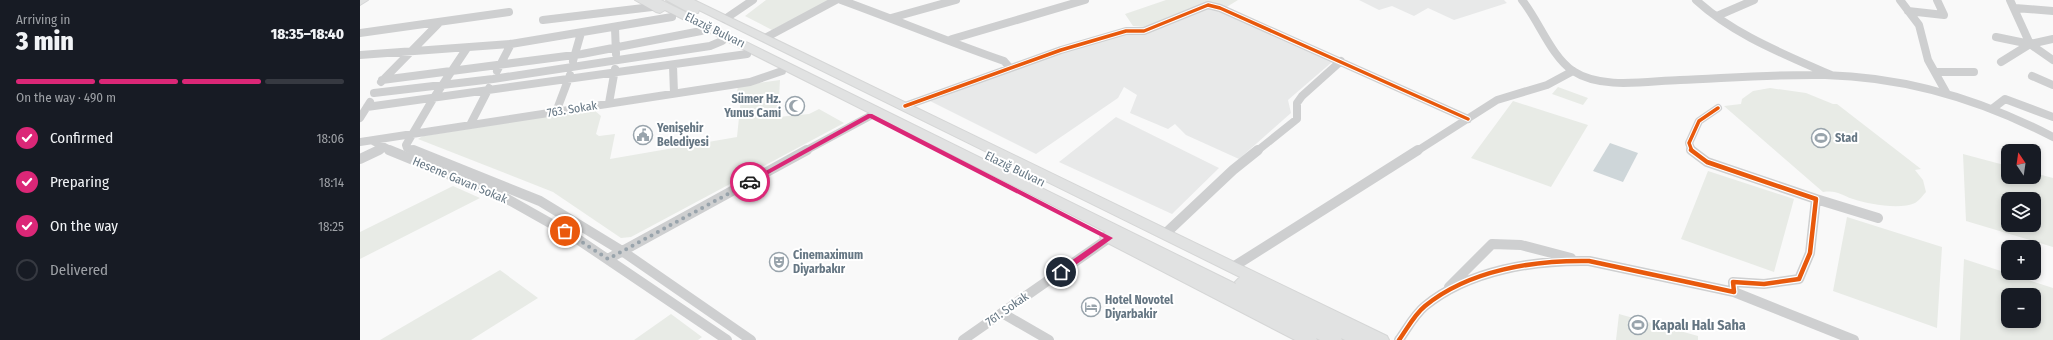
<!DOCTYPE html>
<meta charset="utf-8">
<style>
body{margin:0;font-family:"Fira Sans Condensed",sans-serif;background:#242831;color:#f1f3f6;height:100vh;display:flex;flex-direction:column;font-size:15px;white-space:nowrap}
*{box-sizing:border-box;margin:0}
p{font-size:13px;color:#9ea1a6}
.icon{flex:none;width:22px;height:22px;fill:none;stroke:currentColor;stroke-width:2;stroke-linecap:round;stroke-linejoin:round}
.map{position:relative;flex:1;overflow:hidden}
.drawer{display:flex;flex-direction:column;background:#171b24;width:360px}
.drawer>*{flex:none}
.needle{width:26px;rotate:347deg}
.tools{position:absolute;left:1641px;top:144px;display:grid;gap:8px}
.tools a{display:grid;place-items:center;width:40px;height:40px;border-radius:8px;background:#171b24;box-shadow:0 2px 6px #0003;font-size:20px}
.pin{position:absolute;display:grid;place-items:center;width:34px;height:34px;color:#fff;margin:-17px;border:2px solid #fff;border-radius:50%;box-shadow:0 1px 4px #0007}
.courier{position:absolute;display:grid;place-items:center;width:40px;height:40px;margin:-20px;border:3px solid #db2777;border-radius:50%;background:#fff;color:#222;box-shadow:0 1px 5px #0007}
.headline em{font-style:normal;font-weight:800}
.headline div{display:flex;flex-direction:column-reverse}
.headline{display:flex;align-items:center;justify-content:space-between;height:68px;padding:0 16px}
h1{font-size:26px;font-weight:800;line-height:30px}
.bar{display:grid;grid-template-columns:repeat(4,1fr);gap:6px 4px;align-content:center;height:48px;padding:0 16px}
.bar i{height:5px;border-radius:3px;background:#363941}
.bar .on{background:#db2777}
.bar p{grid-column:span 4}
ol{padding:0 16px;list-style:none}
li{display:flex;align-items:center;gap:12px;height:44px}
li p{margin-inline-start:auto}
li .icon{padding:4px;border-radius:50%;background:#db2777;color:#fff;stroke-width:4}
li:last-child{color:#9ea1a6}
li i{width:22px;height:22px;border:2px solid #363941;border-radius:50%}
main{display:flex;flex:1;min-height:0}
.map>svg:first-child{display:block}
.built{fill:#e8e9e9}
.green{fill:#e8ebe6;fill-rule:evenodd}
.water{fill:#ced6d9}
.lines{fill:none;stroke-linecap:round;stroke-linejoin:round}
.major-casing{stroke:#d5d6d7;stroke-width:2}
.highway-casing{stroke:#d5d6d6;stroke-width:2}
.minor-far1{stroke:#cecfd0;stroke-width:8}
.minor{stroke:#cecfd0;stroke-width:10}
.major{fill:#e1e2e2;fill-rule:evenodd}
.highway{fill:#e1e2e2;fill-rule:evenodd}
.cycleway-far1-casing{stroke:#fff;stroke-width:5.5}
.cycleway-casing{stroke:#fff;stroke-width:7}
.cycleway-far1{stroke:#e8590c;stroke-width:3.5}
.cycleway{stroke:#e8590c;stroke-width:4.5}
.route{fill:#db2777}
.done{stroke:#99a4ac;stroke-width:4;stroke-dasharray:0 7.2}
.labels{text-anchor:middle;stroke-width:4;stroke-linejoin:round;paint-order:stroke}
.street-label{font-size:12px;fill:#657683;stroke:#fff}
.poi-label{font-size:12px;font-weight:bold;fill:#657683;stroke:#fff;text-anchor:start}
.near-poi-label{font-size:14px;font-weight:bold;fill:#657683;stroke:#fff;text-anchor:start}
</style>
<main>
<section class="drawer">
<div class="headline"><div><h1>3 min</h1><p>Arriving in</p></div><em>18:35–18:40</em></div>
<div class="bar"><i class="on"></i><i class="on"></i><i class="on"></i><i></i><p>On the way · 490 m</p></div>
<ol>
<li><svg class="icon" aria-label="check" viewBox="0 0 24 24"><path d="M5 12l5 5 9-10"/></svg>Confirmed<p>18:06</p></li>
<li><svg class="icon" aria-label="check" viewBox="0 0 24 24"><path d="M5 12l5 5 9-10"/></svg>Preparing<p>18:14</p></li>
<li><svg class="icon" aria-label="check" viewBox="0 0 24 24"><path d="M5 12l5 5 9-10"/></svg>On the way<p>18:25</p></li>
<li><i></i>Delivered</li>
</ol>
</section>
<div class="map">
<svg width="1693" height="340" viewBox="0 0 1693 340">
<rect width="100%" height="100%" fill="#f9f9f9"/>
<path class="built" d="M 999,0 L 1144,0 L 1147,3 L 1094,20 L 1068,8 L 1054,16 L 1032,6 L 1019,10 Z
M 849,7 L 972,62 L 928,100 L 931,113 L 879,159 L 826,135 L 815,124 L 808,129 L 770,113 L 777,95 L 764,87 L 758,98 L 676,154 L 570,101 L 697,54 Z
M 756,117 L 859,168 L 812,214 L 699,162 Z"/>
<path class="green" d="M 406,0 L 471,0 L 412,30 L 385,16 Z
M 806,0 L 878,0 L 865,8 L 850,2 L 785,27 L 773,26 L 765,14 Z
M 420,80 L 418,117 L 449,114 L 459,109 L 484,123 L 271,237 L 261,238 L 193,192 L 58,139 L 63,136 L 233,109 L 241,116 L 236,134 L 239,136 L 255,134 L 250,159 L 377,137 L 381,98 L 376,99 L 378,86 Z
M 1198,87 L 1228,98 L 1223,105 L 1192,94 Z
M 1410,88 L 1446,93 L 1473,104 L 1477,104 L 1561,169 L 1555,170 L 1563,180 L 1566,192 C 1563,195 1559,201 1555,203 C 1540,210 1507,204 1493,199 C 1480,195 1478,190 1463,192 L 1364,106 L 1381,104 L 1382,99 L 1393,91 Z
M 1153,101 L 1228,125 L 1191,187 L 1111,158 Z
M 1603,154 L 1648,166 L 1648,177 L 1674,177 L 1674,173 L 1693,178 L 1693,247 L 1606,221 ZM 1648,199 L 1674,199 L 1674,225 L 1648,225 Z
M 1348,171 L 1434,199 L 1414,272 L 1321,239 Z
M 93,186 L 120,198 L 0,259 L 0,232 Z
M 1487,217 L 1582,247 L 1577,328 L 1473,291 Z
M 1604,259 L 1693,288 L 1693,340 L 1600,340 ZM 1648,295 L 1674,295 L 1674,321 L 1648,321 Z
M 140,270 L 178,298 L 111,340 L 20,340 Z
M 311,314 L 342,337 L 338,340 L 274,340 Z
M 1259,314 L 1338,336 L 1338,340 L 1256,340 Z"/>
<path class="water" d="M 1250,143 L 1278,153 L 1263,182 L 1233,171 Z"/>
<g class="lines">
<g class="major-casing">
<path id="major" d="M 0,0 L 8,0 L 0,5 Z"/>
</g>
<g class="highway-casing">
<path id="highway" d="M 275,0 L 301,0 L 876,284 L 875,282 L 880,277 L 339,10 L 338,13 L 330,13 L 306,0 L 334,0 L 1027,336 L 1029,340 L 985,340 L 981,338 L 982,340 L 960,340 L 956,338 L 957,340 L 935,340 L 742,240 L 740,237 L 742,234 L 746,232 L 305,10 L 300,13 L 296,12 Z"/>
</g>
<path class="minor-far1" d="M 481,0 C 536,20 589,42 644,61 L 650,68
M 1162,0 C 1179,21 1191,56 1213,71 C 1242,90 1287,81 1320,80 C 1368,78 1416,74 1465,75 C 1545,77 1622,100 1693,137
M 1336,0 C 1374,35 1424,54 1471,75
M 1540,0 L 1559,25 L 1568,60 L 1587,94
M 1650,0 L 1670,44 L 1693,60
M 1655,8 L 1693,11
M 1548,11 L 1584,15 L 1577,0
M 1357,16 L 1394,0
M 531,18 L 596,0
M 365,19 L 393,0
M 183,20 L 292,7
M 255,28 L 256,54
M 0,33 L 149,12
M 1636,37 L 1670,44 L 1693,39
M 405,38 L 476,0
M 592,39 L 725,0
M 0,55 L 151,44 L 312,17
M 213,61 L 221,33
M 1641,62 L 1670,44
M 313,66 L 314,93
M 137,71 L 151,44
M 1576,72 L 1614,72
M 1672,76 L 1693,85
M 22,80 L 222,54 L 341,31
M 21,82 L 79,23
M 14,93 L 133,79 L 350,46 L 362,41
M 249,103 L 255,69
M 545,106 L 701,50 L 766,31 L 784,31 L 848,5 L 860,8 L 1108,119
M 7,107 L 387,54
M 1632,109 L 1645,99 L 1693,117
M 196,112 L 210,75
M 0,118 L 10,102
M 110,125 L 129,88
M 13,141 L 32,151
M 0,142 L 390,82 L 422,71
M 17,151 L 24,148
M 55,151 L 47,148 L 46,145 L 73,99 L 107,48
M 445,151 L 510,116
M 897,151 L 937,119 L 937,103 L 942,96 L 981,61
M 1057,151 L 1137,100 L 1187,85 L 1213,71
M 1332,151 L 1329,143 L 1339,121 L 1358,108"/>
<path class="minor" d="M 29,150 L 142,196 L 213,236 L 367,340
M 53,150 L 180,201 L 262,251 L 391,340
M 0,159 L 19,150
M 1456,199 L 1518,218
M 805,234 L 873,170 L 898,150
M 248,259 L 447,150
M 873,267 L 1058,150
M 1089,287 L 1132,244 L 1161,245 L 1211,258
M 1374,292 L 1494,340
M 642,313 L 689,340
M 603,340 L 749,238
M 1039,340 C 1047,329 1054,315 1065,306 C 1109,270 1174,260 1229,261 L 1374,292 L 1373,282 L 1404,284 L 1439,279 L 1450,253 L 1456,199 L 1347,162 L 1331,150"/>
<use href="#major" class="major"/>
<use href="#highway" class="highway"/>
<g class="cycleway-far1-casing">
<path id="cycleway-far1" d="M 545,106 L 701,50 L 766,31 L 784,31 L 848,5 L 860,8 L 1108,119
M 1332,151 L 1329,143 L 1339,121 L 1358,108"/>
</g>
<g class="cycleway-casing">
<path id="cycleway" d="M 1039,340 C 1047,329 1054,315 1065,306 C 1109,270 1174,260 1229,261 L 1374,292 L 1373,282 L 1404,284 L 1439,279 L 1450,253 L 1456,199 L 1347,162 L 1331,150"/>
</g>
<use href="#cycleway-far1" class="cycleway-far1"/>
<use href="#cycleway" class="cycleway"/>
</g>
<path class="route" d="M 508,114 L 512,114 L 753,238 L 703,274 L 698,274 L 698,270 L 744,238 L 510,118 L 392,183 L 386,182 Z"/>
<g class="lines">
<path class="done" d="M 205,231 L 248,259 L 390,182"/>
</g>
<defs>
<g id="mosque-ring" transform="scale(1)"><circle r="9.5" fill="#fff" stroke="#99a4ac" stroke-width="1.5"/><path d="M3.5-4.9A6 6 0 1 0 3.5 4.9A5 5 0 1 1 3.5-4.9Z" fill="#99a4ac"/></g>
<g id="civic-ring" transform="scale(1)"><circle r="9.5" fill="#fff" stroke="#99a4ac" stroke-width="1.5"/><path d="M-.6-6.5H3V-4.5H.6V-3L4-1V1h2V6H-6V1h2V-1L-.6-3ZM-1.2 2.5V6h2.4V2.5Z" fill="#99a4ac"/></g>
<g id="stadium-ring" transform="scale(1)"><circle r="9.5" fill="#fff" stroke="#99a4ac" stroke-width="1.5"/><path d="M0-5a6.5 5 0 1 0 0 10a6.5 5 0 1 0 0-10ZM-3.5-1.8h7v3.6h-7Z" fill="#99a4ac"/></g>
<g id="theatre-ring" transform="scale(1)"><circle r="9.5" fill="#fff" stroke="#99a4ac" stroke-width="1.5"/><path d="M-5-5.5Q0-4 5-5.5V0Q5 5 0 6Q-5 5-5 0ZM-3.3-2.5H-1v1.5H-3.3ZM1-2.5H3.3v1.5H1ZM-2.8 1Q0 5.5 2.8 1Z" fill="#99a4ac"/></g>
<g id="hotel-ring" transform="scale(1)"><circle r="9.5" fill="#fff" stroke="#99a4ac" stroke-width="1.5"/><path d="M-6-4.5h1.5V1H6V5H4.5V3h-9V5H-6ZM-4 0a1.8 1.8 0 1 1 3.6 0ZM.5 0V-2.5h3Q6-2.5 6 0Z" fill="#99a4ac"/></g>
</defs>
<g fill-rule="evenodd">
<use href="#mosque-ring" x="435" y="106"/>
<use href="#civic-ring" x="283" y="135"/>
<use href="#stadium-ring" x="1461" y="138"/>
<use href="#theatre-ring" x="419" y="262"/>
<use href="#hotel-ring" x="731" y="307"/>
<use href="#stadium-ring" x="1278" y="325"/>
</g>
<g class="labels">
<g class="street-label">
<text transform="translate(355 30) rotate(26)" y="4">Elazığ Bulvarı</text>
<text transform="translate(212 109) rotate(-9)" y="4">763. Sokak</text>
<text transform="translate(655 169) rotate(26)" y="4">Elazığ Bulvarı</text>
<text transform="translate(100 180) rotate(23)" y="4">Hesene Gavan Sokak</text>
<text transform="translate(647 309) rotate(-35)" y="4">761. Sokak</text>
</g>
<g class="poi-label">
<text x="421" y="103" text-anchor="end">Sümer Hz.<tspan x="421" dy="14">Yunus Cami</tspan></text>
<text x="297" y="132">Yenişehir<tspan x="297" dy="14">Belediyesi</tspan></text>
<text x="1475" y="142">Stad</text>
<text x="433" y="259">Cinemaximum<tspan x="433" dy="14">Diyarbakır</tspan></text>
<text x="745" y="304">Hotel Novotel<tspan x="745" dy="14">Diyarbakir</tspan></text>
</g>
<g class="near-poi-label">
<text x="1292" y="330">Kapalı Halı Saha</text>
</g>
</g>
</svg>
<div class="tools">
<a><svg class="needle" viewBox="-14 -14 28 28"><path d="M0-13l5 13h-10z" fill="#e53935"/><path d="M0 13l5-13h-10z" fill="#9ea1a6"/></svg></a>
<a><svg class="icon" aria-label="layers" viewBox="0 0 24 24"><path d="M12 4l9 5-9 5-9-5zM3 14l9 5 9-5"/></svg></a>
<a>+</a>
<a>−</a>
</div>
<div class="pin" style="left:205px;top:231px;background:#ea580c"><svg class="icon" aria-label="bag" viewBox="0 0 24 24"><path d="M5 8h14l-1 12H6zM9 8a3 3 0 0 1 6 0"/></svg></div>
<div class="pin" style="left:701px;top:272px;background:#1f2937"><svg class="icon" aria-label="home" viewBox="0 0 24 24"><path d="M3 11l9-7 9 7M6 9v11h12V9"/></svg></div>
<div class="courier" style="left:390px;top:182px"><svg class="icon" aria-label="car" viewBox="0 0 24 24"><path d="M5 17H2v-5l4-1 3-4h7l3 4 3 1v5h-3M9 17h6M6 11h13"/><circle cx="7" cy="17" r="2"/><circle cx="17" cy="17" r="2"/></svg></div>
</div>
</main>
